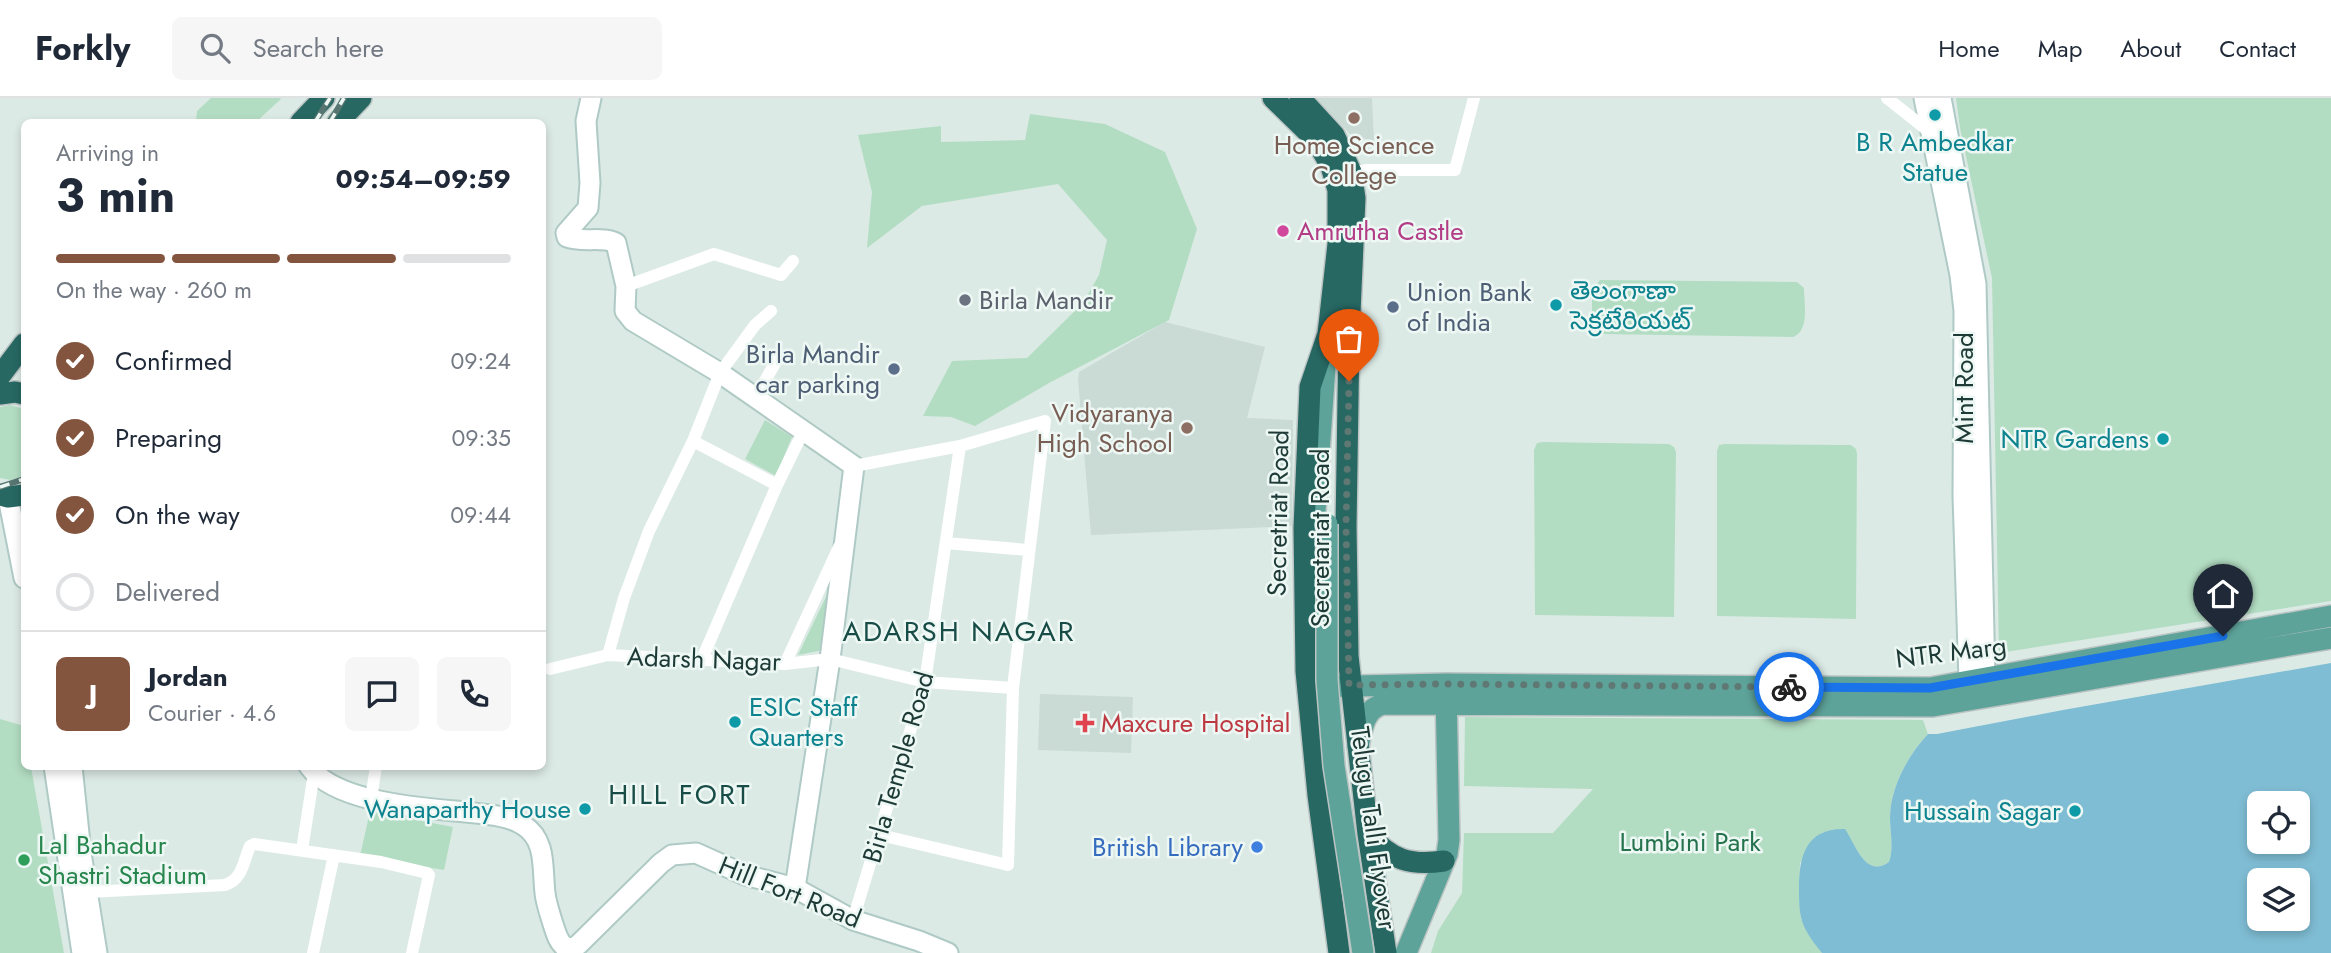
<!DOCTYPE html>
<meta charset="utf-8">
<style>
body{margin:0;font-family:Jost,"Noto Sans Telugu",sans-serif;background:#f6f6f7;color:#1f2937;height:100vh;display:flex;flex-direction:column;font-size:26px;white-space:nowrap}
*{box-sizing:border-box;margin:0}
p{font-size:23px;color:#747a83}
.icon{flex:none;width:38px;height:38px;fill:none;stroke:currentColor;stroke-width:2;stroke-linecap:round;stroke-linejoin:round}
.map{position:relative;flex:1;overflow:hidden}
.details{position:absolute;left:21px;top:21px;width:525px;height:651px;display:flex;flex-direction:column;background:#fff;border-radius:10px;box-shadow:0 4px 10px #0003}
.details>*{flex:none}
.tools{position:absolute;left:2247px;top:693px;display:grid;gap:14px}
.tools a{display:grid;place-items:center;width:63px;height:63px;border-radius:10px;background:#fff;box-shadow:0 4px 10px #0003;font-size:35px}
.pin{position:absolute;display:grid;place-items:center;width:60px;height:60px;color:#fff;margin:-72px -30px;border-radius:50% 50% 50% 0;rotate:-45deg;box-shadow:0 0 7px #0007}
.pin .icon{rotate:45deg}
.courier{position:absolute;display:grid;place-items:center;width:70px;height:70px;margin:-35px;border:5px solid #1a73e8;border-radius:50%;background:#fff;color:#222;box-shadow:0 2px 9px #0007}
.headline em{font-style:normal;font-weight:700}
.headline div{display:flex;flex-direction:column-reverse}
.headline{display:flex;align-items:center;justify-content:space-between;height:119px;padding:0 35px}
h1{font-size:46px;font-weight:700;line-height:52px}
.bar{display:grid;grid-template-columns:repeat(4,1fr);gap:10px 7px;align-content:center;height:84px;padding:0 35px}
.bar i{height:9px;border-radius:5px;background:#e0e1e3}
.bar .selected{background:#83553e}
.bar p{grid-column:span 4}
.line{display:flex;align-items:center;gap:18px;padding:0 35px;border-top:2px solid #e0e1e3}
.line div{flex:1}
.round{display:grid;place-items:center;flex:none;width:74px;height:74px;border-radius:10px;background:#f6f6f7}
ol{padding:0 35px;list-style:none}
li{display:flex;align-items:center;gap:21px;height:77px}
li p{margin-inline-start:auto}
li .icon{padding:7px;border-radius:50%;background:#83553e;color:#fff;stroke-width:4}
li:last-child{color:#747a83}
li i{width:38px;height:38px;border:4px solid #e0e1e3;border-radius:50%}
header{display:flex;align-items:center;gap:42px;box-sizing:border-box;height:98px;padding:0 35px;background:#fff;border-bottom:2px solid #e0e1e3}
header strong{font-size:33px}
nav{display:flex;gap:38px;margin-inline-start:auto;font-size:24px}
.search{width:490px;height:63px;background:#f6f6f7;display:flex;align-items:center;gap:18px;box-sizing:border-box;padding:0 24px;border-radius:10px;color:#747a83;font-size:26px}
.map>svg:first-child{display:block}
.built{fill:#cadad5}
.green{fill:#b3ddc3}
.water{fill:#7fbdd4;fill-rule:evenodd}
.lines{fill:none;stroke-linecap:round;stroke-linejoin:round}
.secondary-casing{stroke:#afcac4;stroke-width:23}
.primary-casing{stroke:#bbc4c3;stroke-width:24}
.highway-casing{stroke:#bbc4c3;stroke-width:24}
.street{stroke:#fff;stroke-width:12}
.secondary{stroke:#fff;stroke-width:19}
.primary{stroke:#5da39a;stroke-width:21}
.highway{stroke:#276863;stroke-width:21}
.rail-casing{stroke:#577672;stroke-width:6}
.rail{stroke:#edf7f3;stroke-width:3.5;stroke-dasharray:10;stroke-linecap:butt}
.primary-bridge-casing{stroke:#bbc4c3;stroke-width:24;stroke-linecap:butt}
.primary-bridge{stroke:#5da39a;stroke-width:21}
.done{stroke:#607873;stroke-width:7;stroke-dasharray:0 12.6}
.route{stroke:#1a73e8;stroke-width:9}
.culture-dot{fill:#0f9aa8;stroke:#edf7f3;stroke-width:2.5}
.education-dot{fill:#8d6e63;stroke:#edf7f3;stroke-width:2.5}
.hotel-dot{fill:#d1479c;stroke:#edf7f3;stroke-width:2.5}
.worship-dot{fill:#6b7280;stroke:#edf7f3;stroke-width:2.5}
.service-dot{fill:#5c6f8a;stroke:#edf7f3;stroke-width:2.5}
.health-dot{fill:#e0444e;stroke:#edf7f3;stroke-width:2.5}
.shop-dot{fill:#3f7fe0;stroke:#edf7f3;stroke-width:2.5}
.leisure-dot{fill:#2e9e5b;stroke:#edf7f3;stroke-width:2.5}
.labels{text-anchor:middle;stroke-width:5;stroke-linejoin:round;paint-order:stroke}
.culture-label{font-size:26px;fill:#0d838f;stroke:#edf7f3;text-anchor:end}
.education-label{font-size:26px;fill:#785e54;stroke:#edf7f3}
.hotel-label{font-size:26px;fill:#b23c85;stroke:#edf7f3;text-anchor:start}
.service-label{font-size:26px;fill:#4e5e75;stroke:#edf7f3;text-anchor:start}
.worship-label{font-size:26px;fill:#5b616d;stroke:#edf7f3;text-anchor:start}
.street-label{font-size:26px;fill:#1d3a36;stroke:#edf7f3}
.health-label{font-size:26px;fill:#be3a42;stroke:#edf7f3;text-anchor:start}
.park-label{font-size:26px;fill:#25734d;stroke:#edf7f3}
.leisure-label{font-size:26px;fill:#27864d;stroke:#edf7f3;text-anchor:start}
.shop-label{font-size:26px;fill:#366cbe;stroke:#edf7f3;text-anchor:end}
.neighbourhood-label{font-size:28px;letter-spacing:2px;fill:#184d47;stroke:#edf7f3}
</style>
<header>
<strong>Forkly</strong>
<div class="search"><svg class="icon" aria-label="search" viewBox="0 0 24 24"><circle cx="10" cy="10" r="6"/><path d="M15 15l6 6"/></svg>Search here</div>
<nav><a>Home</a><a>Map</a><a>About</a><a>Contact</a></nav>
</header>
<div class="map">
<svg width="2331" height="855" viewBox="0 0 2331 855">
<rect width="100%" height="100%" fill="#dceae5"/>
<path class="built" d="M 1316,0 L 1372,0 L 1374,43 L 1351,37 Z
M 1165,224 L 1265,249 L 1247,320 L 1293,322 L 1292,428 L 1091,437 L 1078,281 L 1079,274 Z
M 1040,596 L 1133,599 L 1131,655 L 1038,652 Z"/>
<path class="green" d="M 211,0 L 280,0 L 281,1 L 256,24 L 196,24 L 197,13 Z
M 1956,0 L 2331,0 L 2331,503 L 1999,555 L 1992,180 L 1960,30 Z
M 1030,16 L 1105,26 L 1165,54 L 1197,131 L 1169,222 L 1049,285 L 975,328 L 951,319 L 923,318 L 952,263 L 1027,260 L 1083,205 L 1099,177 L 1107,142 L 1058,86 L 922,108 L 867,150 L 872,94 L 858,37 L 941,28 L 941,44 L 1025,42 Z
M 1600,182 L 1797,184 L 1804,190 C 1804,205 1810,233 1793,239 L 1599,236 L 1592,228 L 1592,193 Z
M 10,307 L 24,311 L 24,379 L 10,382 L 0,380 L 0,309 Z
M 765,322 L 792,339 L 776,378 L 745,361 Z
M 1543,344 L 1669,346 L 1674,349 L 1676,354 L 1674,519 L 1535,517 L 1534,352 L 1537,345 Z
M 1725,346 L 1851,347 L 1856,351 L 1857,356 L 1856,521 L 1717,518 L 1717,353 L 1719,347 Z
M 835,480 L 828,551 L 798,557 Z
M 1465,619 L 1923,622 L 1928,636 C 1908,657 1890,690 1890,720 C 1890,735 1894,749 1889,764 C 1865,781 1855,745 1844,731 L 1821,735 L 1800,765 L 1799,797 L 1801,821 L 1822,855 L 1431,855 L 1438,833 L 1462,795 L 1464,735 L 1553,735 L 1593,691 L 1464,688 Z
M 0,621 L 24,628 L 24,668 L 31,669 L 64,855 L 0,855 Z
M 370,713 L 453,729 L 444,772 L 360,758 Z"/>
<path class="water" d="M 2331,565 L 2331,855 L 1822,855 C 1814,845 1806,835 1802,823 C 1799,813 1799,801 1799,790 C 1799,758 1806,730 1845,731 C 1855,745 1865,781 1889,764 C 1894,749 1890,735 1890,720 C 1890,690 1908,657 1928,636 L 1937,636 L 2063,612 ZM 2259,705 L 2298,705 L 2298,744 L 2259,744 ZM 2259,782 L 2298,782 L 2298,821 L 2259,821 Z"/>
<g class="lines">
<g class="secondary-casing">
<path id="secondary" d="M 591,0 L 586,23 L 590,85 L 588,110 L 566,135 L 567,139 C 582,145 603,138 616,145 L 626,188 L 625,213 L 633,223 L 720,275 L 854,368 L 830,561 L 795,790
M 1924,0 L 1960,177 L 1964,213 L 1963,398 L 1969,583
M 1941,0 L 1976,186 L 1985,580
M 8,399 L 24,480
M 54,668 L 82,855
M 72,668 L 81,755 L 97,855
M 309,668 C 335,705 423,710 465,714 C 483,716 508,717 523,727 C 547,742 542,770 545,795 C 546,805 550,816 553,826 C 556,835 558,844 565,849 L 574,850 L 579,846 L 661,765 L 672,757 L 696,755 L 745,777 L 795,790 L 853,822 L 919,843 L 948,855"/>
</g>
<g class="primary-casing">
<path id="primary" d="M 1314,427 L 1326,254
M 1311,589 L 1446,586 L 1930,590 L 2331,518
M 1358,648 C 1362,631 1364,610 1384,606 L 1933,608 L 2331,540
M 1406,855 L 1447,756 L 1449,742 L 1446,592"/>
</g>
<g class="highway-casing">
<path id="highway" d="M 1273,0 L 1316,42 L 1331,68 L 1338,92 L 1338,146 L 1328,236 L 1310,289 L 1304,430 L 1306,573 L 1318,697 L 1339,855
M 1300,0 L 1334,37 L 1351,74 L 1355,100 L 1349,238 L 1346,429 L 1348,558 L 1368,736 L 1386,855
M 301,24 L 324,0
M 338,24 L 361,0
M 0,278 L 24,246
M 0,296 L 15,294 L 24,296
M 0,397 L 8,399 L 24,397
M 1368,736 C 1391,762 1410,768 1444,763"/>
</g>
<path class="street" d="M 1887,0 L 1931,35
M 1351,74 L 1368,72 L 1455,72 L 1474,0
M 626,188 L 714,156 L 781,177 L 793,163
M 771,213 L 755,227 L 720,275 L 693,343 L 649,433 L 624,500 L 608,557 L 785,566 L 830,561 L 925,584 L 1013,590
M 756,299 L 779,258
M 693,343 L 777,387
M 854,368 L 960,348 L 1045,323 L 1013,590 L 1008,767 L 880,737
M 946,445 L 1028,452
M 702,561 L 777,387 L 801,338 L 801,330
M 785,566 L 839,449
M 550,571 L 608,557
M 371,701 L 376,668
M 302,752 L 314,675
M 88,794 L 225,787 C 243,781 243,764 250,748 L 254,746 L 381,764 L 427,775 L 429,777 L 412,855
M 853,822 L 925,584 L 960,348
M 313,855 L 334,757"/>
<use href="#secondary" class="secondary"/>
<use href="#primary" class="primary"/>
<use href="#highway" class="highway"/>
<g class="rail-casing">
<path id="rail" d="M 315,24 L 330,0
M 330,24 L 344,0
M 0,389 L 24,381"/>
</g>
<use href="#rail" class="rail"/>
<g class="primary-bridge-casing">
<path id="primary-bridge" d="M 1327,426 L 1327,582 L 1334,668 L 1363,855"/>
</g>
<use href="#primary-bridge" class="primary-bridge"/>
</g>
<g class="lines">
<path class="done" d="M 1349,283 L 1346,429 L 1349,587 L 1446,586 L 1789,589"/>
<path class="route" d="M 1789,589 L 1930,590 L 2223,538"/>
</g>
<g class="culture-dot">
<circle cx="1935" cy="17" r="7"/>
<circle cx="1556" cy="207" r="7"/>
<circle cx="2163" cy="341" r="7"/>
<circle cx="735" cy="624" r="7"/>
<circle cx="585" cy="711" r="7"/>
<circle cx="2075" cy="713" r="7"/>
</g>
<g class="education-dot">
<circle cx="1354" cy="20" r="7"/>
<circle cx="1187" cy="330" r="7"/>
</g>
<circle class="hotel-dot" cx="1283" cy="133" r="7"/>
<circle class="worship-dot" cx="965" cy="202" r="7"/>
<g class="service-dot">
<circle cx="1393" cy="209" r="7"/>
<circle cx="894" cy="271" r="7"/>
</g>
<path class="health-dot" d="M1081.5 614.5h7v7h7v7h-7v7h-7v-7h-7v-7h7z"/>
<circle class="shop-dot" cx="1257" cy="749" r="7"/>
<circle class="leisure-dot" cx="24" cy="762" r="7"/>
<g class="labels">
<g class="culture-label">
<text x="1935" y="53" text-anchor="middle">B R Ambedkar<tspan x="1935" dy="30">Statue</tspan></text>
<text x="1570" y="201" text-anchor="start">తెలంగాణా<tspan x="1570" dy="30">సెక్రటేరియట్</tspan></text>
<text x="2149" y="350">NTR Gardens</text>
<text x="749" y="618" text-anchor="start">ESIC Staff<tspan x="749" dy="30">Quarters</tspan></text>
<text x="571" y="720">Wanaparthy House</text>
<text x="2061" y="722">Hussain Sagar</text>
</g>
<g class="education-label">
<text x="1354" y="56">Home Science<tspan x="1354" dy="30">College</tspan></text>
<text x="1173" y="324" text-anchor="end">Vidyaranya<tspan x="1173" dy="30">High School</tspan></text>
</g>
<g class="hotel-label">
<text x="1297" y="142">Amrutha Castle</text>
</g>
<g class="service-label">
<text x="1407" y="203">Union Bank<tspan x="1407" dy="30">of India</tspan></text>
<text x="880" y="265" text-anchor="end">Birla Mandir<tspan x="880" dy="30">car parking</tspan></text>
</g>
<g class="worship-label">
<text x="979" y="211">Birla Mandir</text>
</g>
<g class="street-label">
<text transform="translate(1964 290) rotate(-90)" y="9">Mint Road</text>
<text transform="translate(1278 415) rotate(-89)" y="9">Secretriat Road</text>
<text transform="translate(1320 440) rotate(-90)" y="9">Secretariat Road</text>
<text transform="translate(1951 554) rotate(-7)" y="9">NTR Marg</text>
<text transform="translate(704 561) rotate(2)" y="9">Adarsh Nagar</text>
<text transform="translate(898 669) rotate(-74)" y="9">Birla Temple Road</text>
<text transform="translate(1374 730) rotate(82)" y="9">Telugu Talli Flyover</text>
<text transform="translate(790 794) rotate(22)" y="9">Hill Fort Road</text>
</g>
<g class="health-label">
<text x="1101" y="634">Maxcure Hospital</text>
</g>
<g class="park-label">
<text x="1690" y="753">Lumbini Park</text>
</g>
<g class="leisure-label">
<text x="38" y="756">Lal Bahadur<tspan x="38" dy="30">Shastri Stadium</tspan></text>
</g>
<g class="shop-label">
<text x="1243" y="758">British Library</text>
</g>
<g class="neighbourhood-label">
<text x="959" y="543">ADARSH NAGAR</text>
<text x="680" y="706">HILL FORT</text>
</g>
</g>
</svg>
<div class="tools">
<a><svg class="icon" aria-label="locate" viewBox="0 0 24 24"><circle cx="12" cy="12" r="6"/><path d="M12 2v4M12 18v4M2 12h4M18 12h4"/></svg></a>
<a><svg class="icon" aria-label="layers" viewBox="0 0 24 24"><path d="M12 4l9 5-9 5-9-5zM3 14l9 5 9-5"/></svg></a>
</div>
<div class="pin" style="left:1349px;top:283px;background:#ea580c"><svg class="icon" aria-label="bag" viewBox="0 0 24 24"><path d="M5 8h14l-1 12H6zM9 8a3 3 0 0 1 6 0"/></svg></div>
<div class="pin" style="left:2223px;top:538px;background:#1f2937"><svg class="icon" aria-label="home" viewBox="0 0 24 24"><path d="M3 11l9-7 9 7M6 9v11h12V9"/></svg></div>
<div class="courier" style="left:1789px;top:589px"><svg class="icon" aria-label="bike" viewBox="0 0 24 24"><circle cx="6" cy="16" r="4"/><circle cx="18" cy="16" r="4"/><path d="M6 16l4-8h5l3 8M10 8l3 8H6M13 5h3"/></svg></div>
<section class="details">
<div class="headline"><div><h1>3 min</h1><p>Arriving in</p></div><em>09:54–09:59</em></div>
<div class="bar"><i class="selected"></i><i class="selected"></i><i class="selected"></i><i></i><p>On the way · 260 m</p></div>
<ol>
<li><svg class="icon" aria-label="check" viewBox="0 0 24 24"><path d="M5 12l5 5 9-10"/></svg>Confirmed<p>09:24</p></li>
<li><svg class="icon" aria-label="check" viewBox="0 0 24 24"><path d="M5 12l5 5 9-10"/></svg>Preparing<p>09:35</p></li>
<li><svg class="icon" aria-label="check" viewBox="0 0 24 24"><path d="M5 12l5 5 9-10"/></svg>On the way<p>09:44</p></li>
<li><i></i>Delivered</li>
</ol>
<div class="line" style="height:126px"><b class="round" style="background:#83553e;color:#fff">J</b><div><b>Jordan</b><p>Courier · 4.6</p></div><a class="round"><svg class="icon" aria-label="chat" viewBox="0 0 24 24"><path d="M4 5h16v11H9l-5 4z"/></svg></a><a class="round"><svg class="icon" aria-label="phone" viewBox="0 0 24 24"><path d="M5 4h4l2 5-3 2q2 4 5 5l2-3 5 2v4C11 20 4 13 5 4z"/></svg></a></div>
</section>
</div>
